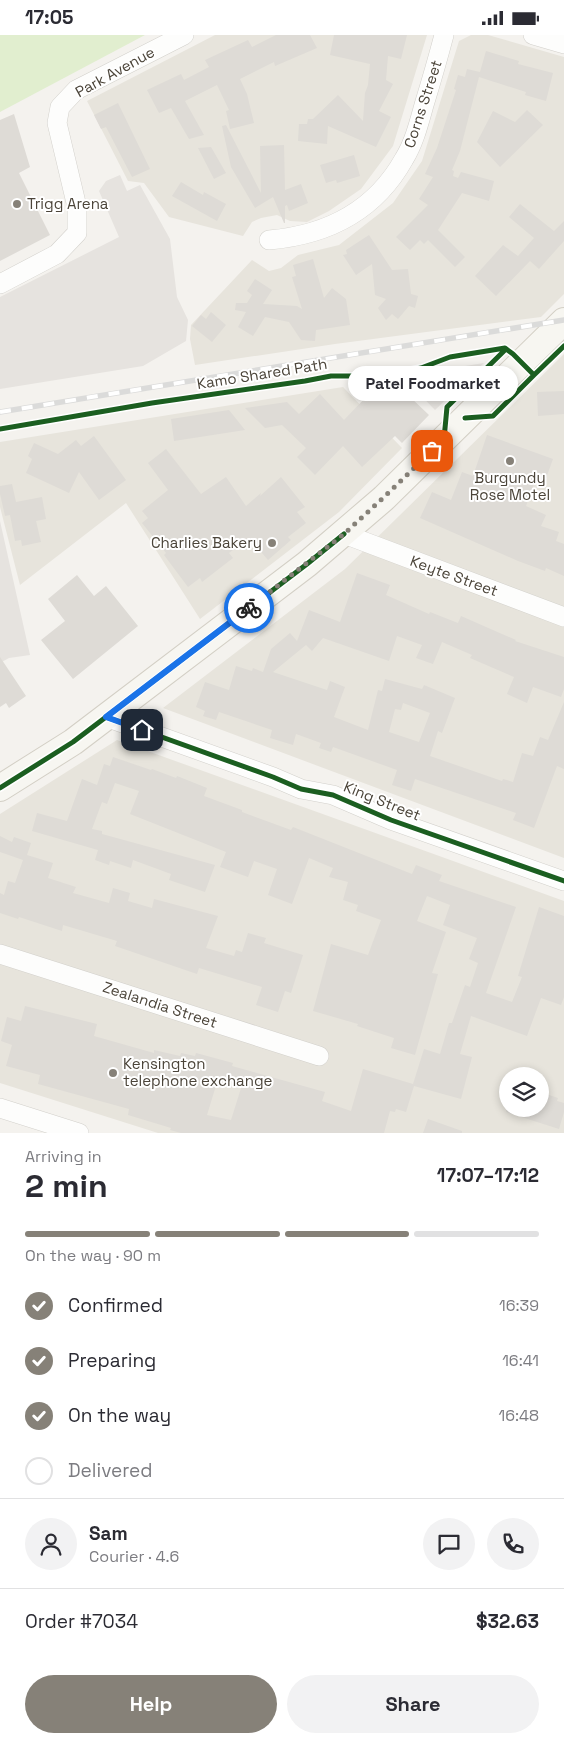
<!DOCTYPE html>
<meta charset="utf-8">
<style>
body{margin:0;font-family:"Space Grotesk",sans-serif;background:#f2f2f3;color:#2b2b33;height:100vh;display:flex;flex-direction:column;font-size:19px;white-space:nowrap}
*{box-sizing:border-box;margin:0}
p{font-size:16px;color:#7c7c81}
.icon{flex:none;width:28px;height:28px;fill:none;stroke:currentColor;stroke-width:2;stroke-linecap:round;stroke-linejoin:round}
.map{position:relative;height:1098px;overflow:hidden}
.panel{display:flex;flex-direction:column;background:#fff;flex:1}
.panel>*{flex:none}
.controls{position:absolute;left:499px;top:1032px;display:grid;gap:10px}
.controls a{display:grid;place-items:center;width:50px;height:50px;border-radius:50%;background:#fff;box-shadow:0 2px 8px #0003;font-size:25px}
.pin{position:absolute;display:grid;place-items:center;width:42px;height:42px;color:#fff;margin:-21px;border-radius:10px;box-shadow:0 2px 8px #0006}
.courier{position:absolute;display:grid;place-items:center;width:50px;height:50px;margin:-25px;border:4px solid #1a73e8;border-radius:50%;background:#fff;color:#222;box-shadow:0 1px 6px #0007}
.bubble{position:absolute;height:35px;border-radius:18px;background:#fff;box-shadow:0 2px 8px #0003;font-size:16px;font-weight:700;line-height:35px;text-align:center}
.overview em{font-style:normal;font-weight:700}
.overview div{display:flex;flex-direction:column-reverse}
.overview{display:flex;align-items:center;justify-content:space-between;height:85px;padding:0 25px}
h1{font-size:32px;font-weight:700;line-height:38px}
.bar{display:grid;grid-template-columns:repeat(4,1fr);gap:8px 5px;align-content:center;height:60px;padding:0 25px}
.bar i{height:6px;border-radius:4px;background:#e1e1e2}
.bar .on{background:#868178}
.bar p{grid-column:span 4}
.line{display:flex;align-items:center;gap:12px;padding:0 25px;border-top:1px solid #e1e1e2}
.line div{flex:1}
.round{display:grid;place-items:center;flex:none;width:52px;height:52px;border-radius:26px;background:#f2f2f3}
ol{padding:0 25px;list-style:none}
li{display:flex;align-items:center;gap:15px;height:55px}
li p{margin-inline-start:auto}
li .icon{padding:5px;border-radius:50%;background:#868178;color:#fff;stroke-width:4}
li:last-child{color:#7c7c81}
li i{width:28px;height:28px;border:2px solid #e1e1e2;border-radius:50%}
.primary-button{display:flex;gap:10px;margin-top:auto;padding:10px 25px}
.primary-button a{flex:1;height:58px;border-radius:30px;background:#868178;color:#fff;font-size:20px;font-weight:700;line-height:58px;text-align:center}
.primary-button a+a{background:#f2f2f3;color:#2b2b33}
.status{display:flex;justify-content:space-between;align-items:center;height:35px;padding:0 25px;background:#fff;direction:ltr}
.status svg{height:14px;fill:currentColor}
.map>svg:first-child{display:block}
.residential{fill:#e7e4dc;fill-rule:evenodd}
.green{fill:#e1eecf}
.parking{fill:#e6e3df}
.building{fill:#dedbd6;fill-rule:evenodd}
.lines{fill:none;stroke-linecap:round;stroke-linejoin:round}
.minor-casing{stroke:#d2d0cb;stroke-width:20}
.secondary-casing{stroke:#d3cfc5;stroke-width:28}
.minor{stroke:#fdfdfc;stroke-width:19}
.secondary{stroke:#f7f6f1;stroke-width:26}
.rail-casing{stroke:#dbdbda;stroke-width:5.5}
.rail{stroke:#fff;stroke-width:4;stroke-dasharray:11;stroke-linecap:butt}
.cycleway-casing{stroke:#fff;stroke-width:8}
.cycleway{stroke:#1b5e20;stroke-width:5}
.done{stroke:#868178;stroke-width:5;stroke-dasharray:0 9}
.route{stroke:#1a73e8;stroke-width:6}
.poi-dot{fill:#868178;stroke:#fff;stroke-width:2}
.labels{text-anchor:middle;stroke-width:4;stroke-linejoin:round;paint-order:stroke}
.street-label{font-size:15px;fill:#4b4439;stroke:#fff}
.poi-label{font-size:15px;fill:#4b4439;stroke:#fff;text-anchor:start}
</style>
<div class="status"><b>17:05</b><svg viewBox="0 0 49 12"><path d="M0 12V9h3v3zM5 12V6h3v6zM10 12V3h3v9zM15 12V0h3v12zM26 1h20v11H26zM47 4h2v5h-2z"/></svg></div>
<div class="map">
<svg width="564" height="1098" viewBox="0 0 564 1098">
<rect width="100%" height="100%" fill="#f4f2ee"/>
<path class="residential" d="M 215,0 L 427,0 L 393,111 L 361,154 L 329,176 L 307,187 L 290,186 L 277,180 L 261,183 L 252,187 L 243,201 L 169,182 L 144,148 L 128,146 L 87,66 Z
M 471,0 L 488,0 L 564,22 L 564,259 L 541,282 L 335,309 L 195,330 L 190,304 L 191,290 L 252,225 L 269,236 L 281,233 L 298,220 L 339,210 L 393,168 L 422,126 L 459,6 Z
M 564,319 L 564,823 L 163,673 L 345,534 Z
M 343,352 L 402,413 L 339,477 L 200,584 L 126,468 L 20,550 L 0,472 L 0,407 Z
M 117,705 L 564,866 L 564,1098 L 158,1098 L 0,1048 L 0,779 ZM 508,1041 L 540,1041 L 540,1074 L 508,1074 Z"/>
<path class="green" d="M 0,0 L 145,0 L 0,77 Z"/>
<path class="parking" d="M 120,140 L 127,156 L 140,150 L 170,204 L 177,262 L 188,285 L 186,306 L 143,331 L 0,354 L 0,262 L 119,202 L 99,156 L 106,146 Z
M 484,328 L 435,375 L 402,341 Z
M 0,486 L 30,620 L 9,623 L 0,628 Z"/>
<path class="building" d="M 276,0 L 310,0 L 317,13 L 275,31 L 274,27 L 240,44 L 247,59 L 254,88 L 230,94 L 226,76 L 229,75 L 217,50 L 185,66 L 204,100 L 189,104 L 171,73 L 159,78 L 147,55 L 181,39 L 184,45 L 209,32 L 205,25 L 248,5 L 252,12 Z
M 334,0 L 407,0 L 401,24 L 388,21 L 386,45 L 393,49 L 379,76 L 391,82 L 376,112 L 328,91 L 327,109 L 298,106 L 299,89 L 307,89 L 308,84 L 313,84 L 338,60 L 363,86 L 365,58 L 368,50 L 370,29 L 330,20 Z
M 486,16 L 519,26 L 518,29 L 553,38 L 546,66 L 525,60 L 526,57 L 479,42 L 460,116 L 452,135 L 454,136 L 453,141 L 458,143 L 461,137 L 494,146 L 489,166 L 462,158 L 438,195 L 465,222 L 455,232 L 428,205 L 424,209 L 420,205 L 410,215 L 396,202 L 428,170 L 419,164 L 433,142 L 425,139 L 437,113 L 456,55 L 454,54 L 458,40 L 465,42 L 467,34 L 480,37 Z
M 118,68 L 150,134 L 132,142 L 106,92 L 101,94 L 94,80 Z
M 527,75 L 543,90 L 500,132 L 477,107 L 493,76 L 515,87 Z
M 14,79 L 30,132 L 19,138 L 50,200 L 0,226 L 0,85 Z
M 226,90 L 261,158 L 260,111 L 284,110 L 285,155 L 301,149 L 308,168 L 289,176 L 287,170 L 285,171 L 285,188 L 284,188 L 273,162 L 255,173 L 231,132 L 222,91 Z
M 211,112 L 226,138 L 214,144 L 198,113 Z
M 354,120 L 360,141 L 337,148 L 336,145 L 326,148 L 320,130 Z
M 181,147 L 203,160 L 204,157 L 226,169 L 217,186 L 172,161 Z
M 520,169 L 554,196 L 564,186 L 564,206 L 539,234 L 530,226 L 496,261 L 475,241 L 503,210 L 518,221 L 534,203 L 509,182 Z
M 369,200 L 392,235 L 408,234 L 411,259 L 418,261 L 415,273 L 409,271 L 398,284 L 392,279 L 386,285 L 378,273 L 386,264 L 375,260 L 372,229 L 356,240 L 343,220 L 347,219 L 346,215 Z
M 313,224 L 324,263 L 332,253 L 346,264 L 350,290 L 316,295 L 315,306 L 301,305 L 289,287 L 265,282 L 253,301 L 238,292 L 246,277 L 235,275 L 236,268 L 247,268 L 252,260 L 247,256 L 255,244 L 272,255 L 263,269 L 297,271 L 302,274 L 292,242 L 296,241 L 293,230 Z
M 211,277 L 226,290 L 212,307 L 192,291 L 201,280 L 206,284 Z
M 387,340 L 429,380 L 402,408 L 395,401 L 362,432 L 343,411 L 315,440 L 297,422 L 306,413 L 282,390 L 265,393 L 245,373 L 287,367 L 299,379 L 320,359 L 344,385 Z
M 564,356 L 564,379 L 538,381 L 537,357 Z
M 229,375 L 245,395 L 174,406 L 171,384 Z
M 487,400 L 553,424 L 545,446 L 536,443 L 526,471 L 546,480 L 541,491 L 559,497 L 556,506 L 564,509 L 564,541 L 546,533 L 545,536 L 518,526 L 420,483 L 432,457 L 451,465 L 462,437 L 473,441 Z
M 94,401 L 126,445 L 99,465 L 79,437 L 69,458 L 26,438 L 32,424 L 28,421 L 34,408 L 58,419 L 76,405 L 81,411 Z
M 166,414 L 201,459 L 226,442 L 246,471 L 261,458 L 260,461 L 281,442 L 305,472 L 297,477 L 306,488 L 288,502 L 291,505 L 268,525 L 249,503 L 229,518 L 233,523 L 202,547 L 200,543 L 188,552 L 164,520 L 166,518 L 142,488 L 148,483 L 142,476 L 168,455 L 148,428 Z
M 12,449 L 16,467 L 42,462 L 46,484 L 36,486 L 41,507 L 22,511 L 21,505 L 15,506 L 10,480 L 5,481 L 0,459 L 0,451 Z
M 357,538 L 390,550 L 386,560 L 429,579 L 430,577 L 458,588 L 461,581 L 516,605 L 515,606 L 564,622 L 564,654 L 561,662 L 533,652 L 527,668 L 507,659 L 514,642 L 470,623 L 472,620 L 442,607 L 433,629 L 416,623 L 422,610 L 397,601 L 389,626 L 323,603 L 312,616 L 306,610 L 273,637 L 327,655 L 330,646 L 345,652 L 334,682 L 368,695 L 378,655 L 382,656 L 385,644 L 422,654 L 424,650 L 455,663 L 442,698 L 438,696 L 430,721 L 502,746 L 503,744 L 513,747 L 522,718 L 533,721 L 540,702 L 548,705 L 564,667 L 564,734 L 557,731 L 534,793 L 513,785 L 516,778 L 415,744 L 411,756 L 392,750 L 397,735 L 333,712 L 331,717 L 319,713 L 321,708 L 296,699 L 293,710 L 270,703 L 272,695 L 219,677 L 216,685 L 203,681 L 205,676 L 196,672 L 205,647 L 229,655 L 236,631 L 252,636 L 253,633 L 263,637 L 271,614 L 290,598 L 297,606 L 309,575 L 340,587 ZM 403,668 L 430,678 L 419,707 L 389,697 L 395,674 L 401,675 Z
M 77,540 L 94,561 L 106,551 L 138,591 L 73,644 L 41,605 L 65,586 L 48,564 Z
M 0,622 L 26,661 L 9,673 L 6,668 L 0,672 Z
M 113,722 L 151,735 L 152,734 L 176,743 L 177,741 L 207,753 L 204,761 L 242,775 L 242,777 L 291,795 L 293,792 L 412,839 L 416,830 L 442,840 L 439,846 L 516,872 L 486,958 L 512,967 L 522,942 L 518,941 L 539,872 L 564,881 L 564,962 L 561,970 L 541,963 L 527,1001 L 471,981 L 460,1019 L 472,1022 L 461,1064 L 414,1051 L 406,1077 L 396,1074 L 395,1077 L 390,1076 L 384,1098 L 181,1098 L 170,1095 L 171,1093 L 128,1080 L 129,1074 L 38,1049 L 40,1040 L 6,1031 L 12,1010 L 1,1006 L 7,982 L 21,986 L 25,971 L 97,989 L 94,1001 L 154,1018 L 154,1015 L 180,1021 L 181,1018 L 195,1021 L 196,1018 L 233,1028 L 232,1031 L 325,1057 L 322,1066 L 351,1076 L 363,1034 L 413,1049 L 424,1014 L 440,1019 L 449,988 L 452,988 L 465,950 L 470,952 L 478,928 L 469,924 L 477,903 L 443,890 L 450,870 L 427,861 L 417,886 L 446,897 L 432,938 L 438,939 L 415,1020 L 391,1013 L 394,1003 L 357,991 L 358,989 L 313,976 L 331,909 L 368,920 L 381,885 L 356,876 L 358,870 L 343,865 L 348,847 L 329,842 L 333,833 L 309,823 L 292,869 L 268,860 L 277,834 L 254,826 L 248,842 L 220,832 L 226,817 L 130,779 L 139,756 L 115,748 L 107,769 L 102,767 L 92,794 L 102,796 L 102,799 L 215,830 L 205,857 L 169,845 L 171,839 L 133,825 L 131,833 L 110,826 L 109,830 L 95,825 L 98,815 L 32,796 L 37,778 L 67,786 L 82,744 L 97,750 L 104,729 L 110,731 ZM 218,1044 L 242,1050 L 231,1085 L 207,1080 Z
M 0,801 L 12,807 L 14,802 L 31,808 L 27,820 L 53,828 L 48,843 L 76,852 L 73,858 L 109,868 L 113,853 L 130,858 L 128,866 L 152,873 L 154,864 L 218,881 L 206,913 L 234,921 L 236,915 L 242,917 L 248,898 L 266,903 L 264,908 L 303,920 L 291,958 L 285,956 L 278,977 L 256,970 L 262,952 L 199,933 L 197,939 L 115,911 L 117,906 L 63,890 L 62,896 L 19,882 L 18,884 L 0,878 L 0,858 L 4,860 L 8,846 L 15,848 L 23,825 L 0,817 Z
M 540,1057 L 558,1063 L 557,1066 L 564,1068 L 564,1077 L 559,1094 L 506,1077 L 506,1074 L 540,1074 Z
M 428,1084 L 462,1096 L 462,1098 L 423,1098 Z"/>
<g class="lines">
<g class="minor-casing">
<path id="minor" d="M 533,0 L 564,9
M 269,205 C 327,200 375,176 404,124 C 414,108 419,88 424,70 C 431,47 438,23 444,0
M 0,249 L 57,219 L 77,198 L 77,172 L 57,88 L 60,72 L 76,55 L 184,0
M 344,499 L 564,582
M 106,682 L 273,742 L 301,754 L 333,760 L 391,785 L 564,846
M 0,919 L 319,1021
M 0,1073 L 79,1098"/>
</g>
<g class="secondary-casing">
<path id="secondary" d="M 0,753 L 73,707 L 307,529 L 384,463 L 564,286"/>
</g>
<use href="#minor" class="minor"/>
<use href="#secondary" class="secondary"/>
<g class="rail-casing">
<path id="rail" d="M 0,377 L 564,285"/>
</g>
<use href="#rail" class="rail"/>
<g class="cycleway-casing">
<path id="cycleway" d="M 465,383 L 493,381 L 534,340
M 0,394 L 152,368 L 305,346 L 331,341 L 366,341 L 392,339 L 421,333 L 450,322 L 505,313 L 513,319 L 534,340 L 564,311
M 444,404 L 447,372 L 506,314
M 106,682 L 273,742 L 301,754 L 333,760 L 391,785 L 564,846
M 0,753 L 73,707 L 106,682 L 307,529 L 344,499"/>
</g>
<use href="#cycleway" class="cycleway"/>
</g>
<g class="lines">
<path class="done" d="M 249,573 L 344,499 L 384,462 L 432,416"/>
<path class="route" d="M 142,695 L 106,682 L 249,573"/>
</g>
<g class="poi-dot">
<circle cx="17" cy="169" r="5"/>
<circle cx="510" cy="426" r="5"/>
<circle cx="272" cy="508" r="5"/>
<circle cx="113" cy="1038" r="5"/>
</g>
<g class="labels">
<g class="street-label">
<text transform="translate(115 37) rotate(-29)" y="5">Park Avenue</text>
<text transform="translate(423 69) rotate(-72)" y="5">Corns Street</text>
<text transform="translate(262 339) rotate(-9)" y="5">Kamo Shared Path</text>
<text transform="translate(454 541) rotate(20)" y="5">Keyte Street</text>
<text transform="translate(382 766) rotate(22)" y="5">King Street</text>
<text transform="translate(160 970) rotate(18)" y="5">Zealandia Street</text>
</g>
<g class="poi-label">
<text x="27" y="174">Trigg Arena</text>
<text x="510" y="448" text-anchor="middle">Burgundy<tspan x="510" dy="17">Rose Motel</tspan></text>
<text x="262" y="513" text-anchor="end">Charlies Bakery</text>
<text x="123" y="1034">Kensington<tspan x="123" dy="17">telephone exchange</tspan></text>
</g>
</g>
</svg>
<div class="controls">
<a><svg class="icon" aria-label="layers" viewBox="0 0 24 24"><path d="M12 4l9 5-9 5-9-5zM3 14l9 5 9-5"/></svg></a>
</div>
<div class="pin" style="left:432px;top:416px;background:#ea580c"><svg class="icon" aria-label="bag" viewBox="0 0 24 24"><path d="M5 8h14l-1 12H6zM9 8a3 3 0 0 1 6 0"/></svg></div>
<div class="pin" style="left:142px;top:695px;background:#1f2937"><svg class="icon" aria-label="home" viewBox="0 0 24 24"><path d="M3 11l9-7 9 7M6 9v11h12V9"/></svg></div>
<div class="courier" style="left:249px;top:573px"><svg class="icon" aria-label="bike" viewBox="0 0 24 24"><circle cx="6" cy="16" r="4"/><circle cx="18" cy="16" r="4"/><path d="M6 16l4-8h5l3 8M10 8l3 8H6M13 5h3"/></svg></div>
<div class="bubble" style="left:348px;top:331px;width:170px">Patel Foodmarket</div>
</div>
<section class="panel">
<div class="overview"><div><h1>2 min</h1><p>Arriving in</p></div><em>17:07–17:12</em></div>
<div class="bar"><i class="on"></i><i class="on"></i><i class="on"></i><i></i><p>On the way · 90 m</p></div>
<ol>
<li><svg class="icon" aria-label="check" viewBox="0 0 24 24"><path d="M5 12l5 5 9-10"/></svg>Confirmed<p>16:39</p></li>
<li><svg class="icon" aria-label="check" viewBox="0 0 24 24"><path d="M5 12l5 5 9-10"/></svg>Preparing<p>16:41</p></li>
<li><svg class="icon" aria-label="check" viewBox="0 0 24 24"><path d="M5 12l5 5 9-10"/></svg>On the way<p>16:48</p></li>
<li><i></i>Delivered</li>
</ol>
<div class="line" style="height:90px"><a class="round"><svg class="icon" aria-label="person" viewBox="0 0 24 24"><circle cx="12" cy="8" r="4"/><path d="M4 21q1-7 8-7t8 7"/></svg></a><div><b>Sam</b><p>Courier · 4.6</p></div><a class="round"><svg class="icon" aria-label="chat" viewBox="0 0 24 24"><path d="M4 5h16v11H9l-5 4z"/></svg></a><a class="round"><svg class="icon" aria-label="phone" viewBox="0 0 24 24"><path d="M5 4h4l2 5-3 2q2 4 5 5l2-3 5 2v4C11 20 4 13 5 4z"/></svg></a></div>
<div class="line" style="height:65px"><div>Order #7034</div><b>$32.63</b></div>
<div class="primary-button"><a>Help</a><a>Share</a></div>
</section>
